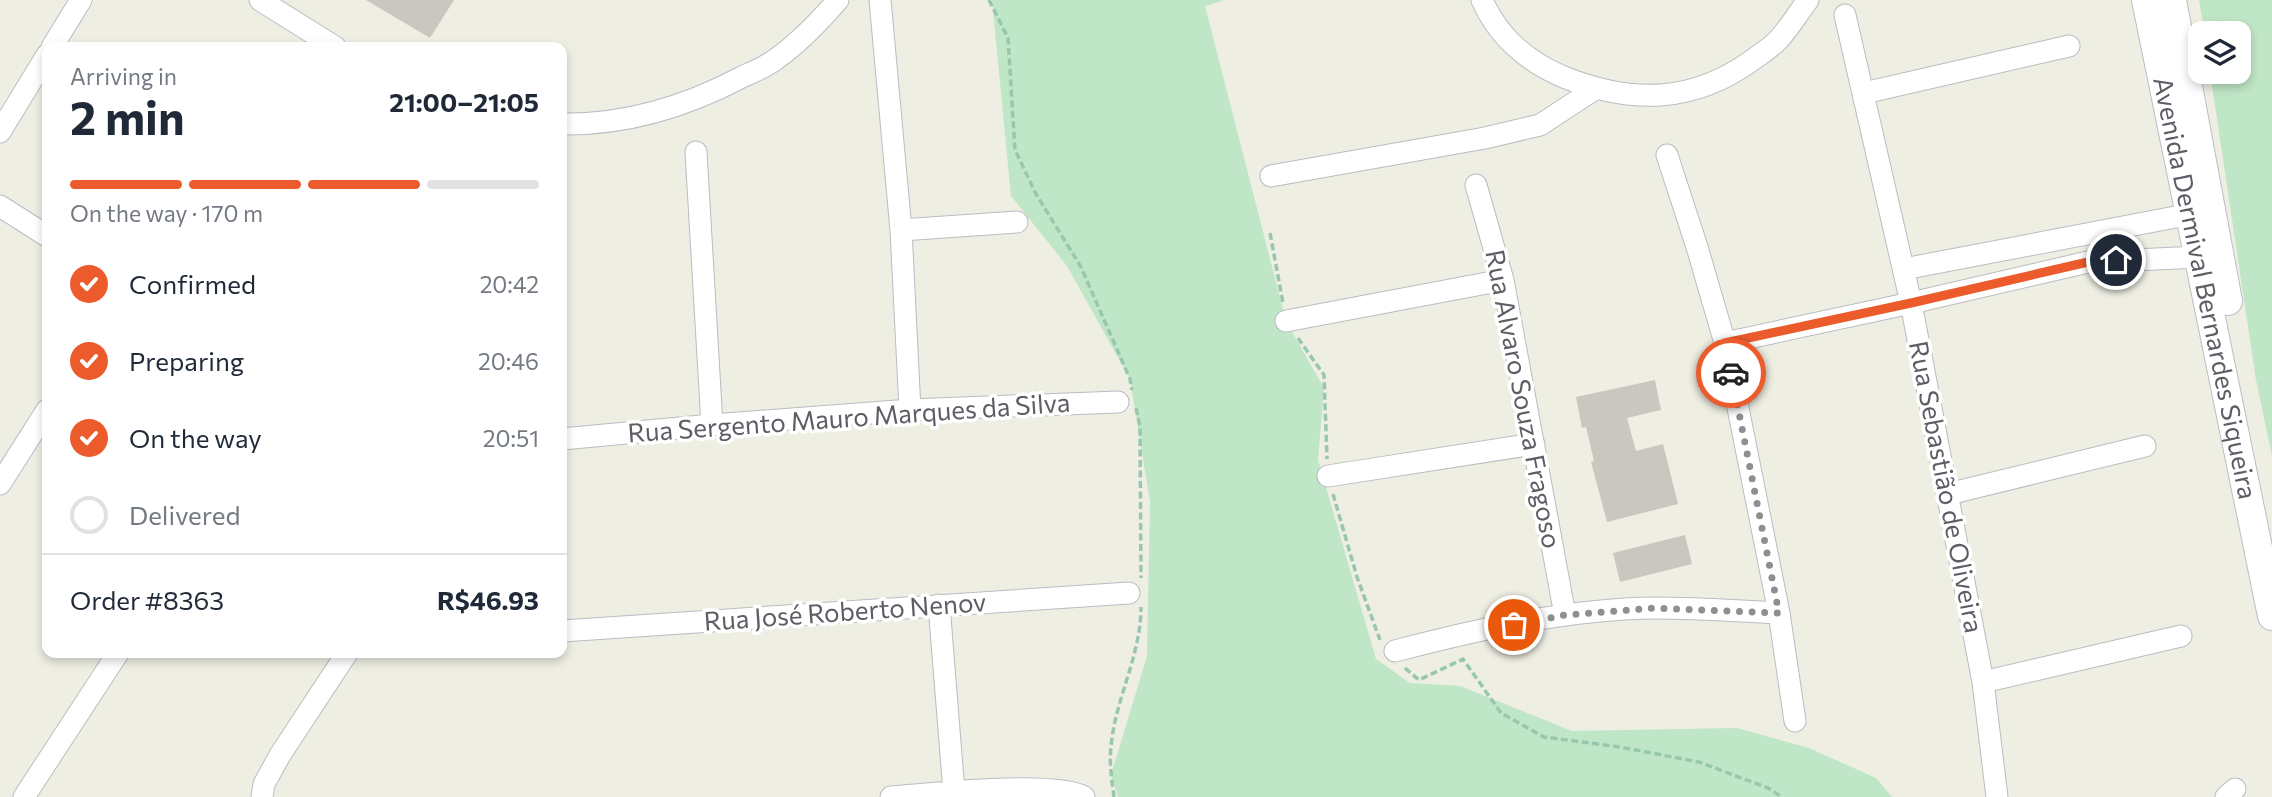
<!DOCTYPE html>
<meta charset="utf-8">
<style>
body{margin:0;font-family:Commissioner,sans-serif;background:#f2f2f3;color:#1f2937;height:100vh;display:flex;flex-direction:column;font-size:26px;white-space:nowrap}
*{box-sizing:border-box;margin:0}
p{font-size:23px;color:#747a83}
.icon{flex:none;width:38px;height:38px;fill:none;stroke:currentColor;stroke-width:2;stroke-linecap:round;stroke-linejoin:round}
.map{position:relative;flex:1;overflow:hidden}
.sheet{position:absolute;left:42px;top:42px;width:525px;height:616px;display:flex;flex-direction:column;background:#fff;border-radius:14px;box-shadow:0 4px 10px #0003}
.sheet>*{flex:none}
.fabs{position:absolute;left:2188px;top:21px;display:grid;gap:14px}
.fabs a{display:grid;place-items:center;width:63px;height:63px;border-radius:14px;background:#fff;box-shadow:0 4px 10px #0003;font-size:35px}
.pin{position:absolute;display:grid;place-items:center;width:60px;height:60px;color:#fff;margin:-30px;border:4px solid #fff;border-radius:50%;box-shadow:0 2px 7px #0007}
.courier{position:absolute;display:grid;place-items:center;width:70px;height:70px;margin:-35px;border:5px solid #ec5b2c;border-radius:50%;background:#fff;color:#222;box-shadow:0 2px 9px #0007}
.head em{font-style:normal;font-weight:700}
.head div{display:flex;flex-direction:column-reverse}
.head{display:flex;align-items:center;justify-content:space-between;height:119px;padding:0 28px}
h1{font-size:46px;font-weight:700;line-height:52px}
.bar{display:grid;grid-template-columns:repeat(4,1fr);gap:10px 7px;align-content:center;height:84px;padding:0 28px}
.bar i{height:9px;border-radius:5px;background:#e0e1e3}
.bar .on{background:#ec5b2c}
.bar p{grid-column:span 4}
.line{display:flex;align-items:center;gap:18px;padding:0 28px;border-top:2px solid #e0e1e3}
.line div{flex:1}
ol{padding:0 28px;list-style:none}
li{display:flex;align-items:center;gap:21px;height:77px}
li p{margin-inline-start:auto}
li .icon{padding:7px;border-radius:50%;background:#ec5b2c;color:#fff;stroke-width:4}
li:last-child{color:#747a83}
li i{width:38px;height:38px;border:4px solid #e0e1e3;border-radius:50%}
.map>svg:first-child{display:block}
.green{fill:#bfe6c6}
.building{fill:#c9c8c0}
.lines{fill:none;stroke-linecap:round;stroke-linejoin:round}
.street-casing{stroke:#bbbcc2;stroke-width:23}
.secondary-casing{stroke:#bcbdc5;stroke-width:30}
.path{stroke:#98c7ad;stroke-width:3.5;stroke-dasharray:7 3.5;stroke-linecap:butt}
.street{stroke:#fff;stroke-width:21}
.secondary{stroke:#fff;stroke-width:28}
.done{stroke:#8e9090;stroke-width:7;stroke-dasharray:0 12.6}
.route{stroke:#ec5b2c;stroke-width:9}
.labels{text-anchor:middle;stroke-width:7;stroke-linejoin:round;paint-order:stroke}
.street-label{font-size:26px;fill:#5b5e64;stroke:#fff}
</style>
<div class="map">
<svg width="2272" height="797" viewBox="0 0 2272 797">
<rect width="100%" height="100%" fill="#eeeee3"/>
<path class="green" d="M 992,0 L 1225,0 L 1205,6 L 1286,321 L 1324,388 L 1318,460 L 1376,659 L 1410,683 L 1460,686 L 1572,731 L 1737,728 L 1809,748 L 1876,778 L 1892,797 L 1118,797 L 1111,775 L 1147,656 L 1150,502 L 1130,379 L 1067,266 L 1011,196 Z
M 2199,0 L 2272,0 L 2272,456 L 2256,380 L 2210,72 L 2238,72 L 2238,33 L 2205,33 Z"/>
<path class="building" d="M 366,0 L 454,0 L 430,38 Z
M 1655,380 L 1661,410 L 1627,418 L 1636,451 L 1663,444 L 1678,504 L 1607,522 L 1591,462 L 1594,461 L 1586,427 L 1582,428 L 1576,397 Z
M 1685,535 L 1692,564 L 1620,582 L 1613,553 Z"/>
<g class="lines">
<g class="street-casing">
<path id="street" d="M 260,0 L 335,47
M 880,0 L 901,230 L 910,410
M 1482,0 C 1498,37 1529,63 1566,78 C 1633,104 1694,103 1754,59 C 1762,53 1772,47 1779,39 C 1790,27 1798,13 1808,0
M 1845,15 L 1911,303 L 1983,682 L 1997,797
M 52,47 L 81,0
M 1864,93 L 2069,46
M 562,124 C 625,125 687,106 742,77 C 753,72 766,67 776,59 C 799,43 819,22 838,0
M 0,132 L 47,55
M 696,152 L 712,425
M 1667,155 L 1697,247 L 1725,343 L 1779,613 L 1795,721
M 1271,176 L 1485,138 L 1540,125 L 1595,89
M 1476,185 L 1503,280 L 1565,615
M 0,206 L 47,236
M 901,230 L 1017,222
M 1904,269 L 2191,214
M 1286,321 L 1503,280
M 1725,343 L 1911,303 L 2088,262 L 2200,257
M 562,439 L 712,425 L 910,410 L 1118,402
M 1328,476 L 1534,444
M 0,484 L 47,410
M 1948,494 L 2145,446
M 939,605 L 954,792
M 562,631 L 1129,593
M 1395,651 C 1479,629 1568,609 1655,608 C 1696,608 1737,611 1779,613
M 1983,682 L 2181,636
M 24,797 L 118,653
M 262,797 L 264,784 L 280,755 L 347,653
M 891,797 C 929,794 1057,780 1084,797
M 2226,797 L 2235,789"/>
</g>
<g class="secondary-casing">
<g id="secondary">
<path id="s1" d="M 2146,0 L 2272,616"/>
<path d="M 2172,0 L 2228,301"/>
</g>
</g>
<path class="path" d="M 989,0 L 1008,38 L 1015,150 L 1036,194 L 1081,267 L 1130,379 L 1132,390
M 1270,233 L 1283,303
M 1298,338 L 1324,375 L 1327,459
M 1136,408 L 1140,426 L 1141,578
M 1333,494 L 1357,577 L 1380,640
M 1405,668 L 1419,680 L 1463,659 L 1501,713 L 1544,737 L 1620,747 L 1699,762 L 1768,788 L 1782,797
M 1114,797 C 1112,781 1109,764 1111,747 C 1115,699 1141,656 1141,607"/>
<use href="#street" class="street"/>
<use href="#secondary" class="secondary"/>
</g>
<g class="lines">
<path class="done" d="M 1514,625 L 1565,615 L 1654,608 L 1779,613 L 1731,373"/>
<path class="route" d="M 1731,373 L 1725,343 L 1911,303 L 2088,262 L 2116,260"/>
</g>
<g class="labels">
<g class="street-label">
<text dy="9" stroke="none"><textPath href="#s1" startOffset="294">Avenida Dermival Bernardes Siqueira</textPath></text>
<text transform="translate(1523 399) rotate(79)" y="9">Rua Alvaro Souza Fragoso</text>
<text transform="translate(849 418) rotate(-4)" y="9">Rua Sergento Mauro Marques da Silva</text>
<text transform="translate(1946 487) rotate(79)" y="9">Rua Sebastião de Oliveira</text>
<text transform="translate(845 612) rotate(-4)" y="9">Rua José Roberto Nenov</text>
</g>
</g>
</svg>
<div class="fabs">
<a><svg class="icon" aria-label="layers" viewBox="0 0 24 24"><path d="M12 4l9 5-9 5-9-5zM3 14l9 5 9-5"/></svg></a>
</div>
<div class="pin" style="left:1514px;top:625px;background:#ea580c"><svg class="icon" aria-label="bag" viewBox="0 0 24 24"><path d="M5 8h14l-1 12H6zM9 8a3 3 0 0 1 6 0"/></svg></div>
<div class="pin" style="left:2116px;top:260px;background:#1f2937"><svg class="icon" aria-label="home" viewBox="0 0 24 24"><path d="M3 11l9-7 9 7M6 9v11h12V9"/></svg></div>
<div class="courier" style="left:1731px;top:373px"><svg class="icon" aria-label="car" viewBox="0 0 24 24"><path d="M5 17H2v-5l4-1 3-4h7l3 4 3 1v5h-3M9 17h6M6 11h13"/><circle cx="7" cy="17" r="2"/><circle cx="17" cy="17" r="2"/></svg></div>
<section class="sheet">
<div class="head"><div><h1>2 min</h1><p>Arriving in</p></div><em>21:00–21:05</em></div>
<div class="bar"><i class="on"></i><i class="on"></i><i class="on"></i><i></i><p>On the way · 170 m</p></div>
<ol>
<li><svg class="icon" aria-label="check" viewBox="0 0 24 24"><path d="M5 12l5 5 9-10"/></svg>Confirmed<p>20:42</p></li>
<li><svg class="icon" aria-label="check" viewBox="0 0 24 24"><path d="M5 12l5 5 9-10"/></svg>Preparing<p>20:46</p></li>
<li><svg class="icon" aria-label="check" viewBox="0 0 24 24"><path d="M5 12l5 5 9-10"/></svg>On the way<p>20:51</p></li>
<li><i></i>Delivered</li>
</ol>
<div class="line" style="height:91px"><div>Order #8363</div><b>R$46.93</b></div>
</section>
</div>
